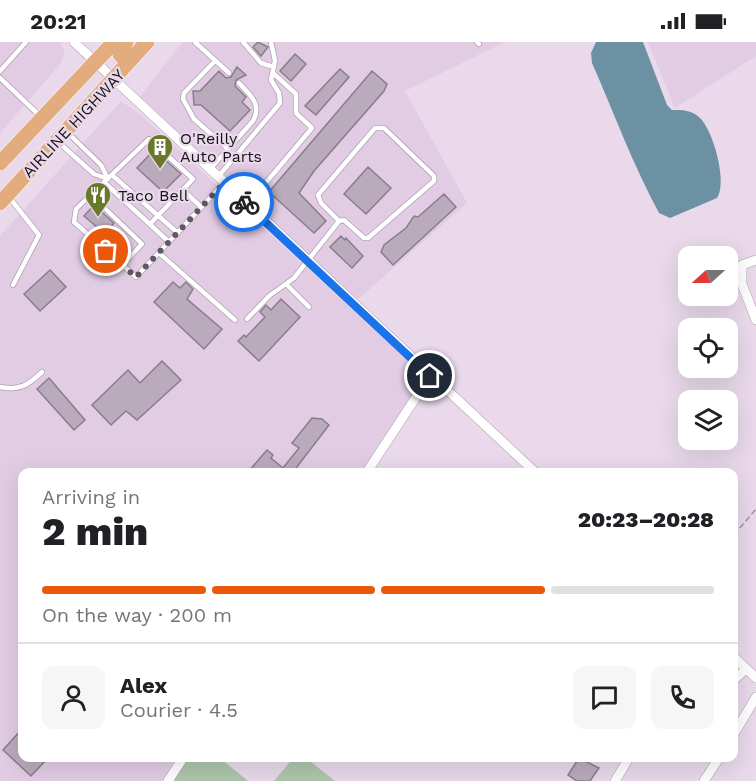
<!DOCTYPE html>
<meta charset="utf-8">
<style>
body{margin:0;font-family:"Work Sans",sans-serif;background:#f6f6f6;color:#202124;height:100vh;display:flex;flex-direction:column;font-size:22px;white-space:nowrap}
*{box-sizing:border-box;margin:0}
p{font-size:20px;color:#757577}
.icon{flex:none;width:33px;height:33px;fill:none;stroke:currentColor;stroke-width:2;stroke-linecap:round;stroke-linejoin:round}
.map{position:relative;flex:1;overflow:hidden}
.drawer{position:absolute;left:18px;top:426px;width:720px;height:294px;display:flex;flex-direction:column;background:#fff;border-radius:12px;box-shadow:0 6px 24px #0002}
.drawer>*{flex:none}
.needle{width:39px;rotate:249deg}
.buttons{position:absolute;left:678px;top:204px;display:grid;gap:12px}
.buttons a{display:grid;place-items:center;width:60px;height:60px;border-radius:12px;background:#fff;box-shadow:0 6px 24px #0002;font-size:30px}
.pin{position:absolute;display:grid;place-items:center;width:51px;height:51px;color:#fff;margin:-26px;border:3px solid #fff;border-radius:50%;box-shadow:0 2px 6px #0007}
.courier{position:absolute;display:grid;place-items:center;width:60px;height:60px;margin:-30px;border:4px solid #1a73e8;border-radius:50%;background:#fff;color:#222;box-shadow:0 2px 8px #0007}
.head em{font-style:normal;font-weight:800}
.head div{display:flex;flex-direction:column-reverse}
.head{display:flex;align-items:center;justify-content:space-between;height:102px;padding:0 24px}
h1{font-size:39px;font-weight:800;line-height:45px}
.bar{display:grid;grid-template-columns:repeat(4,1fr);gap:9px 6px;align-content:center;height:72px;padding:0 24px}
.bar i{height:8px;border-radius:4px;background:#e0e0e0}
.bar .current{background:#ea580c}
.bar p{grid-column:span 4}
.line{display:flex;align-items:center;gap:15px;padding:0 24px;border-top:2px solid #e0e0e0}
.line div{flex:1}
.round{display:grid;place-items:center;flex:none;width:63px;height:63px;border-radius:12px;background:#f6f6f6}
.status{display:flex;justify-content:space-between;align-items:center;height:42px;padding:0 30px;background:#fff;direction:ltr}
.status svg{height:16px;fill:currentColor}
.map>svg:first-child{display:block}
.built{fill:#e1cce4}
.green{fill:#aec5ad}
.water{fill:#6c91a3}
.building{fill:#baabbc;stroke:#8b7c8c;stroke-width:1.5}
.lines{fill:none;stroke-linecap:round;stroke-linejoin:round}
.service-casing{stroke:#ae9fb0;stroke-width:6}
.minor-casing{stroke:#ae9fb0;stroke-width:10}
.trunk-casing{stroke:#fff;stroke-width:16}
.path{stroke:#a094a2;stroke-width:1.5;stroke-dasharray:6 3;stroke-linecap:butt}
.service{stroke:#fff;stroke-width:4.5}
.minor{stroke:#fff;stroke-width:9}
.trunk{stroke:#e2ac7e;stroke-width:15}
.done{stroke:#605762;stroke-width:6;stroke-dasharray:0 10.8}
.route{stroke:#1a73e8;stroke-width:8}
.labels{text-anchor:middle;stroke-width:4.5;stroke-linejoin:round;paint-order:stroke}
.street-label{font-size:16px;fill:#171118;stroke:#e9d9eb}
.poi-label{font-size:16px;fill:#171118;stroke:#e9d9eb;text-anchor:start}
</style>
<div class="status"><b>20:21</b><svg viewBox="0 0 49 12"><path d="M0 12V9h3v3zM5 12V6h3v6zM10 12V3h3v9zM15 12V0h3v12zM26 1h20v11H26zM47 4h2v5h-2z"/></svg></div>
<div class="map">
<svg width="756" height="739" viewBox="0 0 756 739">
<rect width="100%" height="100%" fill="#e9d9eb"/>
<path class="built" d="M 0,0 L 60,0 L 65,10 L 61,21 L 0,91 Z
M 183,0 L 505,0 L 405,49 L 467,161 L 355,260 L 140,54 Z
M 648,0 L 756,0 L 756,14 L 675,66 Z
M 121,59 L 141,73 L 424,334 L 362,430 L 22,430 L 22,716 L 177,716 L 162,739 L 0,739 L 0,194 Z"/>
<path class="green" d="M 186,716 L 220,716 L 248,739 L 176,739 L 173,737 Z
M 293,716 L 306,716 L 335,739 L 274,739 Z"/>
<path class="water" d="M 596,0 L 643,0 L 667,63 L 672,68 C 683,68 691,68 699,75 C 713,87 728,141 717,156 L 670,176 L 659,171 C 633,123 614,71 592,21 L 591,11 Z"/>
<path class="building" d="M 258,0 L 268,5 L 261,14 L 253,5 Z
M 295,12 L 306,22 L 291,39 L 280,29 Z
M 237,25 L 246,33 L 236,38 L 235,44 L 246,55 L 242,60 L 250,68 L 230,89 L 201,63 L 194,63 L 193,49 L 200,49 L 219,29 L 226,36 L 231,35 Z
M 340,27 L 349,35 L 316,73 L 305,64 Z
M 372,29 L 387,42 L 384,49 L 314,129 L 299,151 L 326,179 L 314,191 L 269,150 Z
M 154,108 L 181,132 L 163,150 L 137,126 Z
M 368,125 L 391,146 L 366,172 L 344,152 Z
M 444,152 L 456,165 L 393,223 L 381,210 L 384,203 L 406,186 L 414,174 L 418,175 Z
M 94,163 L 114,181 L 105,192 L 84,174 Z
M 341,194 L 345,198 L 346,196 L 363,214 L 352,226 L 330,205 Z
M 50,228 L 66,245 L 40,269 L 24,252 Z
M 173,240 L 180,246 L 186,240 L 193,247 L 187,257 L 222,287 L 204,307 L 154,260 Z
M 281,257 L 300,275 L 259,319 L 238,299 L 244,293 L 246,295 L 265,275 L 260,270 L 266,263 L 271,268 Z
M 162,319 L 181,338 L 137,378 L 126,369 L 111,383 L 92,363 L 128,328 L 140,341 Z
M 49,336 L 85,378 L 74,388 L 37,347 Z
M 312,376 L 322,377 L 329,383 L 293,430 L 248,430 L 267,408 L 273,413 L 271,416 L 283,426 L 299,406 L 292,401 Z
M 22,687 L 22,716 L 48,716 L 31,734 L 3,708 Z
M 579,716 L 599,726 L 590,739 L 577,739 L 568,733 Z"/>
<g class="lines">
<g class="service-casing">
<path id="service" d="M 195,0 L 229,31
M 243,0 L 261,21 L 274,25
M 477,0 L 479,2
M 215,19 L 184,51 L 183,57 L 194,77 L 228,107
M 0,29 L 26,0
M 0,36 L 39,73
M 67,90 L 101,123 L 108,137
M 58,100 L 94,132 L 108,137
M 210,127 L 253,79 C 262,62 251,54 239,41
M 112,133 L 178,191
M 218,135 L 280,61 L 279,51 L 271,38 L 275,19 L 271,0
M 104,140 L 169,200
M 183,148 L 201,165
M 91,153 L 142,202 L 122,223
M 9,155 L 39,193 L 13,243
M 247,163 L 312,86 L 296,71 L 296,52 L 273,31
M 150,182 L 193,137 L 149,97 L 76,167 L 74,180 L 136,235 L 224,141
M 159,211 L 235,278
M 287,243 L 309,265
M 247,277 L 269,254 L 294,236 L 339,179 L 344,178 L 364,196 L 368,196 L 434,139 L 434,134 L 384,86 L 375,86 L 318,153 L 321,161 L 339,179
M 0,345 C 20,349 28,343 42,330"/>
</g>
<g class="minor-casing">
<path id="minor" d="M 74,0 L 535,430
M 756,218 L 742,223 L 742,242 L 756,278
M 367,430 L 430,334
M 734,615 L 756,636
M 734,638 L 746,627
M 734,692 L 756,655
M 168,739 L 183,716
M 615,739 L 629,716
M 704,739 L 719,716"/>
</g>
<g class="trunk-casing">
<path id="trunk" d="M 126,0 L 120,12 L 128,21
M 0,121 L 114,0
M 0,161 L 147,0"/>
</g>
<path class="path" d="M 734,493 L 756,467"/>
<use href="#service" class="service"/>
<use href="#minor" class="minor"/>
<use href="#trunk" class="trunk"/>
</g>
<g class="lines">
<path class="done" d="M 106,209 L 136,235 L 224,141 L 244,160"/>
<path class="route" d="M 244,160 L 430,334"/>
</g>
<defs>
<g id="building-pin" transform="scale(1.35)"><path d="M0 17L-7.5 6A9.5 9.5 0 1 1 7.5 6Z" fill="#687a2a" stroke="#e9d9eb"/><path d="M-4-6H4V6H1V3H-1V6H-4ZM-2.5-4.3h1.7v1.8h-1.7ZM.8-4.3h1.7v1.8H.8ZM-2.5-1h1.7V.8h-1.7ZM.8-1h1.7V.8H.8Z" fill="#fff"/></g>
<g id="restaurant-pin" transform="scale(1.35)"><path d="M0 17L-7.5 6A9.5 9.5 0 1 1 7.5 6Z" fill="#687a2a" stroke="#e9d9eb"/><path d="M-5-6h1v4h1v-4h1v4h1v-4h1v5L-1.5 .5V6h-2V.5L-5-1ZM5-6V6H3V1.5H1.5Q1.5-4 5-6Z" fill="#fff"/></g>
</defs>
<g fill-rule="evenodd">
<use href="#building-pin" x="160" y="105"/>
<use href="#restaurant-pin" x="98" y="153"/>
</g>
<g class="labels">
<g class="street-label">
<text transform="translate(73 81) rotate(-47)" y="6">AIRLINE HIGHWAY</text>
</g>
<g class="poi-label">
<text x="180" y="102">O'Reilly<tspan x="180" dy="18">Auto Parts</tspan></text>
<text x="118" y="159">Taco Bell</text>
</g>
</g>
</svg>
<div class="buttons">
<a><svg class="needle" viewBox="-14 -14 28 28"><path d="M0-13l5 13h-10z" fill="#e53935"/><path d="M0 13l5-13h-10z" fill="#757577"/></svg></a>
<a><svg class="icon" aria-label="locate" viewBox="0 0 24 24"><circle cx="12" cy="12" r="6"/><path d="M12 2v4M12 18v4M2 12h4M18 12h4"/></svg></a>
<a><svg class="icon" aria-label="layers" viewBox="0 0 24 24"><path d="M12 4l9 5-9 5-9-5zM3 14l9 5 9-5"/></svg></a>
</div>
<div class="pin" style="left:106px;top:209px;background:#ea580c"><svg class="icon" aria-label="bag" viewBox="0 0 24 24"><path d="M5 8h14l-1 12H6zM9 8a3 3 0 0 1 6 0"/></svg></div>
<div class="pin" style="left:430px;top:334px;background:#1f2937"><svg class="icon" aria-label="home" viewBox="0 0 24 24"><path d="M3 11l9-7 9 7M6 9v11h12V9"/></svg></div>
<div class="courier" style="left:244px;top:160px"><svg class="icon" aria-label="bike" viewBox="0 0 24 24"><circle cx="6" cy="16" r="4"/><circle cx="18" cy="16" r="4"/><path d="M6 16l4-8h5l3 8M10 8l3 8H6M13 5h3"/></svg></div>
<section class="drawer">
<div class="head"><div><h1>2 min</h1><p>Arriving in</p></div><em>20:23–20:28</em></div>
<div class="bar"><i class="current"></i><i class="current"></i><i class="current"></i><i></i><p>On the way · 200 m</p></div>
<div class="line" style="height:108px"><a class="round"><svg class="icon" aria-label="person" viewBox="0 0 24 24"><circle cx="12" cy="8" r="4"/><path d="M4 21q1-7 8-7t8 7"/></svg></a><div><b>Alex</b><p>Courier · 4.5</p></div><a class="round"><svg class="icon" aria-label="chat" viewBox="0 0 24 24"><path d="M4 5h16v11H9l-5 4z"/></svg></a><a class="round"><svg class="icon" aria-label="phone" viewBox="0 0 24 24"><path d="M5 4h4l2 5-3 2q2 4 5 5l2-3 5 2v4C11 20 4 13 5 4z"/></svg></a></div>
</section>
</div>
